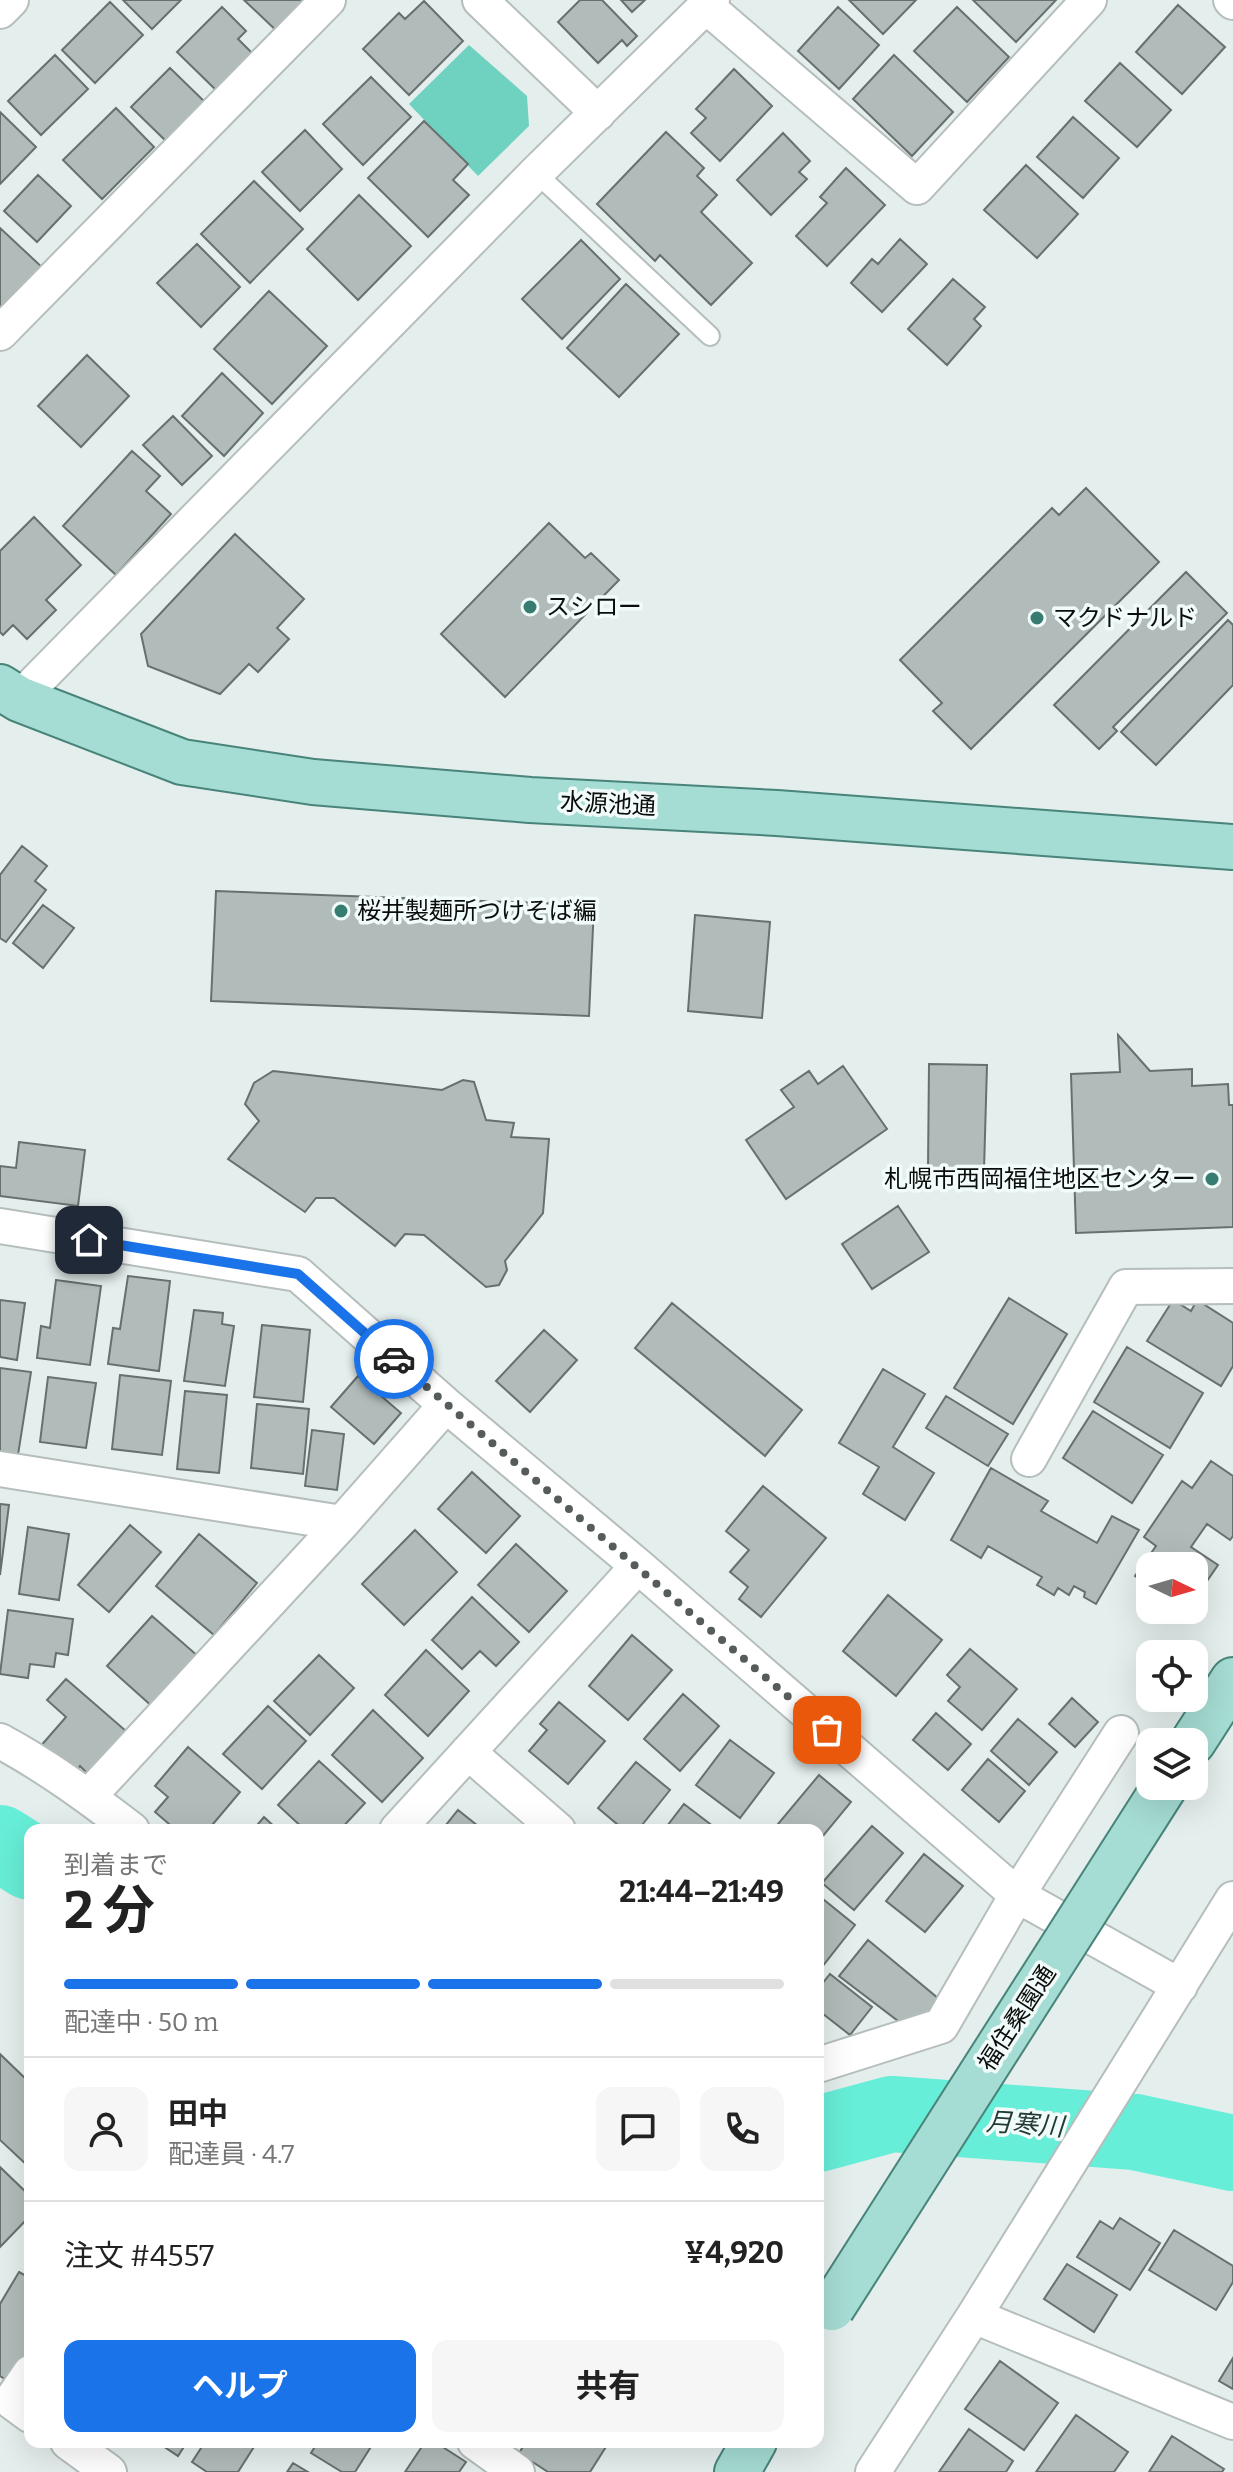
<!DOCTYPE html>
<html lang="ja">
<meta charset="utf-8">
<style>
body{margin:0;font-family:Bitter,"Noto Sans JP",serif;background:#f6f6f6;color:#222;height:100vh;display:flex;flex-direction:column;font-size:30px;white-space:nowrap}
*{box-sizing:border-box;margin:0}
p{font-size:26px;color:#767676}
.icon{flex:none;width:44px;height:44px;fill:none;stroke:currentColor;stroke-width:2;stroke-linecap:round;stroke-linejoin:round}
.map{position:relative;flex:1;overflow:hidden}
.side{position:absolute;left:24px;top:1824px;width:800px;height:624px;display:flex;flex-direction:column;background:#fff;border-radius:16px;box-shadow:0 8px 32px #0002}
.side>*{flex:none}
.needle{width:52px;rotate:95deg}
.fabs{position:absolute;left:1136px;top:1552px;display:grid;gap:16px}
.fabs a{display:grid;place-items:center;width:72px;height:72px;border-radius:16px;background:#fff;box-shadow:0 8px 32px #0002;font-size:40px}
.pin{position:absolute;display:grid;place-items:center;width:68px;height:68px;color:#fff;margin:-34px;border-radius:16px;box-shadow:0 4px 12px #0006}
.courier{position:absolute;display:grid;place-items:center;width:80px;height:80px;margin:-40px;border:6px solid #1a73e8;border-radius:50%;background:#fff;color:#222;box-shadow:0 2px 10px #0007}
.head em{font-style:normal;font-weight:700}
.head div{display:flex;flex-direction:column-reverse}
.head{display:flex;align-items:center;justify-content:space-between;height:136px;padding:0 40px}
h1{font-size:52px;font-weight:700;line-height:60px}
.bar{display:grid;grid-template-columns:repeat(4,1fr);gap:12px 8px;align-content:center;height:96px;padding:0 40px}
.bar i{height:10px;border-radius:6px;background:#e0e0e0}
.bar .current{background:#1a73e8}
.bar p{grid-column:span 4}
.line{display:flex;align-items:center;gap:20px;padding:0 40px;border-top:2px solid #e0e0e0}
.line div{flex:1}
.round{display:grid;place-items:center;flex:none;width:84px;height:84px;border-radius:16px;background:#f6f6f6}
.button{display:flex;gap:16px;margin-top:auto;padding:16px 40px}
.button a{flex:1;height:92px;border-radius:16px;background:#1a73e8;color:#fff;font-size:32px;font-weight:700;line-height:92px;text-align:center}
.button a+a{background:#f6f6f6;color:#222}
.map>svg:first-child{display:block}
.green{fill:#6fd2c1}
.lines{fill:none;stroke-linecap:round;stroke-linejoin:round}
.river{stroke:#67eed8;stroke-width:76}
.building{fill:#b1bbb9;stroke:#67706e;stroke-width:2}
.service-casing{stroke:#b5bebc;stroke-width:22}
.minor-casing{stroke:#b5bebc;stroke-width:38}
.primary-casing{stroke:#48847a;stroke-width:48}
.service{stroke:#fff;stroke-width:18}
.minor{stroke:#fff;stroke-width:34}
.primary{stroke:#a5dcd3;stroke-width:44}
.primary-bridge-casing{stroke:#48847a;stroke-width:48;stroke-linecap:butt}
.primary-bridge{stroke:#a5dcd3;stroke-width:44}
.done{stroke:#565c5a;stroke-width:8;stroke-dasharray:0 14.4}
.route{stroke:#1a73e8;stroke-width:10}
.poi-dot{fill:#377c71;stroke:#f1fbf9;stroke-width:3}
.labels{text-anchor:middle;stroke-width:7;stroke-linejoin:round;paint-order:stroke}
.poi-label{font-size:24px;fill:#0a0d0c;stroke:#f1fbf9;text-anchor:start}
.street-label{font-size:24px;fill:#0a0d0c;stroke:#f1fbf9}
.water-label{font-size:26px;font-style:italic;fill:#223a35;stroke:#f1fbf9}
</style>
<div class="map">
<svg width="1233" height="2472" viewBox="0 0 1233 2472">
<rect width="100%" height="100%" fill="#e4eeec"/>
<path class="green" d="M 469,45 L 527,96 L 529,126 L 478,176 L 409,104 Z"/>
<g class="lines">
<path class="river" d="M 0,1843 L 30,1862
M 818,2134 L 892,2114 L 1135,2132 L 1233,2153"/>
</g>
<path class="building" d="M 123,0 L 181,0 L 152,29 Z
M 244,0 L 300,0 L 307,7 L 281,35 Z
M 580,0 L 602,0 L 637,36 L 627,46 L 622,40 L 598,63 L 558,22 Z
M 621,0 L 645,0 L 632,12 Z
M 849,0 L 916,0 L 883,34 Z
M 973,0 L 1056,0 L 1016,42 Z
M 424,1 L 463,41 L 409,95 L 363,49 L 399,13 L 405,19 Z
M 110,2 L 143,35 L 95,83 L 62,50 Z
M 1178,5 L 1225,47 L 1182,94 L 1136,52 Z
M 222,7 L 246,31 L 238,39 L 253,54 L 217,91 L 177,52 Z
M 838,7 L 879,45 L 839,89 L 798,51 Z
M 957,7 L 1009,57 L 967,102 L 914,51 Z
M 55,55 L 88,89 L 41,135 L 8,101 Z
M 894,55 L 953,112 L 912,156 L 853,99 Z
M 1120,63 L 1171,110 L 1137,147 L 1085,101 Z
M 170,68 L 208,105 L 170,145 L 131,107 Z
M 734,69 L 772,106 L 720,161 L 691,133 L 706,118 L 696,109 Z
M 371,77 L 411,117 L 363,165 L 323,124 Z
M 116,108 L 154,147 L 102,199 L 63,160 Z
M 0,112 L 36,147 L 0,184 Z
M 1073,117 L 1119,158 L 1083,198 L 1037,157 Z
M 424,121 L 468,164 L 453,180 L 469,195 L 428,237 L 368,178 Z
M 305,130 L 342,169 L 300,211 L 262,172 Z
M 666,132 L 704,168 L 697,176 L 717,195 L 701,212 L 752,263 L 711,305 L 660,255 L 655,261 L 597,204 Z
M 783,133 L 810,161 L 799,172 L 807,179 L 771,215 L 737,180 Z
M 1026,165 L 1078,214 L 1037,258 L 984,210 Z
M 846,168 L 885,205 L 827,266 L 796,236 L 827,203 L 820,197 Z
M 38,175 L 71,206 L 37,242 L 4,211 Z
M 254,181 L 303,229 L 250,283 L 201,234 Z
M 359,195 L 411,246 L 358,300 L 307,249 Z
M 0,228 L 45,270 L 0,319 Z
M 900,239 L 927,264 L 882,312 L 851,283 L 872,259 L 878,264 Z
M 581,240 L 620,279 L 562,339 L 522,299 Z
M 197,244 L 240,287 L 201,327 L 157,283 Z
M 953,279 L 985,307 L 974,319 L 981,326 L 947,365 L 908,329 Z
M 626,284 L 679,334 L 619,397 L 567,348 Z
M 269,291 L 327,346 L 272,404 L 214,349 Z
M 87,355 L 129,396 L 81,447 L 38,406 Z
M 222,373 L 263,413 L 224,456 L 182,416 Z
M 173,416 L 212,456 L 182,485 L 143,445 Z
M 132,451 L 160,476 L 146,491 L 171,514 L 116,575 L 63,526 Z
M 1086,488 L 1159,562 L 971,749 L 933,711 L 942,703 L 900,660 L 1052,508 L 1059,515 Z
M 34,517 L 81,565 L 46,600 L 56,610 L 27,639 L 13,625 L 3,635 L 0,632 L 0,551 Z
M 549,523 L 585,558 L 591,553 L 619,580 L 505,697 L 441,634 Z
M 235,534 L 304,599 L 277,628 L 289,639 L 258,672 L 249,664 L 220,694 L 148,666 L 141,634 Z
M 1186,572 L 1227,613 L 1113,727 L 1117,731 L 1099,749 L 1054,705 Z
M 1228,620 L 1233,625 L 1233,685 L 1156,765 L 1121,732 Z
M 22,846 L 47,866 L 35,881 L 46,890 L 6,942 L 0,938 L 0,875 Z
M 216,891 L 594,905 L 589,1016 L 211,1001 Z
M 43,905 L 74,928 L 43,968 L 13,943 Z
M 695,915 L 770,922 L 762,1018 L 688,1011 Z
M 1118,1035 L 1150,1071 L 1192,1069 L 1192,1086 L 1228,1084 L 1229,1105 L 1233,1105 L 1233,1227 L 1076,1233 L 1071,1074 L 1120,1072 Z
M 929,1064 L 987,1065 L 984,1170 L 928,1169 Z
M 843,1066 L 887,1129 L 786,1199 L 746,1140 L 794,1107 L 781,1090 L 809,1071 L 818,1084 Z
M 273,1071 L 442,1090 L 463,1080 L 474,1082 L 486,1120 L 514,1123 L 511,1137 L 549,1139 L 543,1213 L 505,1261 L 507,1270 L 499,1285 L 486,1287 L 424,1235 L 405,1234 L 395,1246 L 334,1198 L 316,1198 L 305,1212 L 228,1159 L 259,1121 L 245,1104 L 254,1083 Z
M 19,1142 L 85,1150 L 78,1206 L 0,1196 L 0,1166 L 16,1168 Z
M 898,1206 L 929,1252 L 872,1289 L 842,1244 Z
M 128,1276 L 170,1281 L 159,1371 L 108,1364 L 113,1328 L 120,1329 Z
M 56,1280 L 101,1286 L 90,1365 L 37,1358 L 41,1326 L 50,1328 Z
M 1009,1298 L 1067,1334 L 1013,1424 L 954,1388 Z
M 0,1300 L 25,1303 L 17,1360 L 0,1357 Z
M 1173,1300 L 1191,1311 L 1197,1300 L 1233,1323 L 1233,1366 L 1221,1386 L 1147,1341 Z
M 672,1303 L 802,1410 L 765,1456 L 635,1348 Z
M 194,1310 L 223,1313 L 222,1324 L 234,1326 L 225,1386 L 184,1381 Z
M 262,1325 L 310,1330 L 303,1402 L 254,1397 Z
M 544,1330 L 577,1360 L 530,1412 L 496,1381 Z
M 1127,1347 L 1203,1393 L 1170,1448 L 1094,1402 Z
M 0,1368 L 31,1372 L 18,1455 L 0,1453 Z
M 883,1369 L 925,1394 L 893,1447 L 934,1473 L 905,1520 L 863,1494 L 879,1467 L 839,1443 Z
M 120,1375 L 171,1381 L 162,1455 L 112,1449 Z
M 358,1376 L 401,1413 L 374,1444 L 331,1407 Z
M 48,1377 L 96,1383 L 86,1448 L 40,1442 Z
M 185,1391 L 227,1395 L 219,1473 L 177,1469 Z
M 946,1396 L 1008,1434 L 988,1466 L 926,1428 Z
M 257,1404 L 309,1409 L 303,1474 L 251,1468 Z
M 1093,1411 L 1163,1455 L 1132,1503 L 1063,1458 Z
M 312,1430 L 344,1434 L 337,1490 L 305,1486 Z
M 1211,1461 L 1233,1476 L 1233,1536 L 1230,1540 L 1207,1524 L 1191,1547 L 1218,1565 L 1194,1600 L 1194,1566 L 1150,1566 L 1150,1586 L 1135,1576 L 1156,1546 L 1144,1537 L 1182,1481 L 1192,1488 Z
M 991,1468 L 1048,1501 L 1041,1511 L 1097,1543 L 1112,1516 L 1139,1530 L 1096,1604 L 1084,1597 L 1085,1592 L 1074,1586 L 1069,1595 L 1058,1588 L 1054,1595 L 1037,1585 L 1042,1577 L 988,1546 L 981,1558 L 951,1540 Z
M 472,1472 L 520,1516 L 486,1553 L 438,1509 Z
M 763,1486 L 826,1538 L 761,1617 L 739,1599 L 748,1587 L 730,1572 L 749,1550 L 726,1531 Z
M 0,1504 L 9,1505 L 0,1575 Z
M 130,1525 L 161,1552 L 109,1612 L 78,1585 Z
M 28,1527 L 69,1534 L 59,1600 L 19,1594 Z
M 415,1530 L 457,1572 L 404,1625 L 362,1584 Z
M 199,1534 L 257,1583 L 214,1635 L 156,1586 Z
M 516,1544 L 567,1591 L 529,1632 L 478,1585 Z
M 888,1595 L 942,1640 L 896,1696 L 843,1651 Z
M 472,1597 L 519,1642 L 496,1666 L 480,1651 L 462,1669 L 432,1640 Z
M 8,1610 L 73,1619 L 68,1655 L 56,1653 L 54,1667 L 30,1664 L 28,1678 L 0,1674 Z
M 152,1616 L 199,1657 L 154,1708 L 107,1666 Z
M 632,1635 L 672,1670 L 628,1720 L 589,1686 Z
M 970,1649 L 1017,1689 L 982,1730 L 948,1701 L 960,1687 L 947,1675 Z
M 426,1650 L 469,1691 L 428,1736 L 385,1695 Z
M 319,1655 L 354,1688 L 310,1735 L 274,1701 Z
M 66,1679 L 126,1731 L 88,1774 L 80,1766 L 72,1776 L 39,1748 L 66,1717 L 47,1700 Z
M 683,1694 L 719,1726 L 680,1771 L 644,1739 Z
M 1072,1698 L 1098,1722 L 1075,1747 L 1049,1724 Z
M 559,1702 L 605,1741 L 568,1784 L 529,1751 L 547,1730 L 540,1724 Z
M 268,1706 L 306,1741 L 262,1789 L 223,1754 Z
M 373,1710 L 423,1758 L 382,1802 L 332,1755 Z
M 936,1713 L 971,1744 L 948,1770 L 913,1740 Z
M 1018,1719 L 1057,1752 L 1029,1785 L 991,1751 Z
M 730,1740 L 774,1773 L 740,1818 L 696,1785 Z
M 188,1747 L 240,1792 L 208,1830 L 176,1830 L 155,1812 L 168,1797 L 155,1786 Z
M 988,1759 L 1025,1791 L 999,1822 L 962,1790 Z
M 319,1761 L 365,1803 L 340,1830 L 305,1830 L 278,1805 Z
M 636,1762 L 670,1790 L 638,1830 L 624,1830 L 598,1808 Z
M 819,1775 L 851,1802 L 818,1842 L 818,1830 L 773,1830 Z
M 684,1804 L 718,1830 L 664,1830 Z
M 458,1810 L 483,1830 L 442,1830 Z
M 264,1817 L 278,1830 L 253,1830 Z
M 872,1826 L 903,1853 L 854,1910 L 822,1883 Z
M 924,1854 L 963,1886 L 925,1932 L 886,1901 Z
M 818,1895 L 855,1925 L 818,1972 Z
M 868,1940 L 939,1999 L 921,2021 L 906,2027 L 839,1976 Z
M 830,1974 L 872,2007 L 850,2035 L 818,2010 L 818,1989 Z
M 0,2054 L 30,2083 L 30,2168 L 0,2140 Z
M 0,2167 L 30,2196 L 30,2216 L 0,2247 Z
M 1120,2218 L 1160,2243 L 1130,2290 L 1077,2257 L 1100,2221 L 1113,2229 Z
M 1174,2230 L 1233,2266 L 1233,2282 L 1216,2310 L 1149,2270 Z
M 1067,2264 L 1117,2295 L 1094,2332 L 1044,2299 Z
M 19,2272 L 30,2278 L 30,2355 L 13,2384 L 0,2376 L 0,2304 Z
M 1233,2358 L 1233,2389 L 1219,2381 Z
M 1000,2361 L 1058,2403 L 1024,2450 L 965,2409 Z
M 1076,2415 L 1128,2452 L 1114,2472 L 1036,2472 Z
M 969,2429 L 1013,2461 L 1006,2472 L 939,2472 Z
M 1172,2436 L 1224,2469 L 1222,2472 L 1149,2472 Z
M 157,2442 L 187,2442 L 178,2456 Z
M 205,2442 L 257,2442 L 238,2472 L 207,2472 L 192,2462 Z
M 318,2442 L 374,2442 L 355,2472 L 342,2472 L 311,2453 Z
M 425,2442 L 435,2442 L 466,2462 L 459,2472 L 405,2472 Z
M 526,2442 L 609,2442 L 590,2472 L 548,2472 L 519,2453 Z
M 293,2463 L 308,2472 L 287,2472 Z"/>
<g class="lines">
<g class="service-casing">
<path id="service" d="M 536,173 L 710,336"/>
</g>
<g class="minor-casing">
<path id="minor" d="M 480,0 L 598,113
M 1231,0 L 1233,2
M 706,6 L 917,187 L 1089,0
M 0,11 L 11,0
M 0,333 L 328,0
M 19,699 L 536,173 L 712,0
M 0,1226 L 298,1274 L 446,1405 L 638,1566 L 1017,1895 L 1180,1986
M 1029,1459 L 1126,1287 L 1233,1286
M 0,1469 L 342,1523 L 446,1405
M 0,1741 C 47,1766 90,1798 132,1830
M 468,1752 L 558,1830
M 88,1797 L 342,1523
M 397,1830 L 638,1566
M 818,2065 L 941,2026 L 1017,1895 L 1121,1733
M 974,2316 L 1233,2422
M 30,2373 L 11,2401 L 30,2415
M 68,2442 L 109,2472
M 475,2442 L 517,2472
M 873,2472 L 974,2316 L 1233,1899"/>
</g>
<g class="primary-casing">
<path id="primary" d="M 0,687 L 19,699 L 182,762 L 313,782 L 530,800 L 777,813 L 1233,847
M 1193,1742 L 1233,1680
M 737,2472 L 754,2442"/>
</g>
<use href="#service" class="service"/>
<use href="#minor" class="minor"/>
<use href="#primary" class="primary"/>
<g class="primary-bridge-casing">
<path id="primary-bridge" d="M 832,2308 L 1165,1786"/>
</g>
<use href="#primary-bridge" class="primary-bridge"/>
</g>
<g class="lines">
<path class="done" d="M 394,1359 L 827,1730"/>
<path class="route" d="M 89,1240 L 298,1274 L 394,1359"/>
</g>
<g class="poi-dot">
<circle cx="530" cy="607" r="8"/>
<circle cx="1037" cy="618" r="8"/>
<circle cx="341" cy="911" r="8"/>
<circle cx="1212" cy="1179" r="8"/>
</g>
<g class="labels">
<g class="poi-label">
<text x="546" y="615">スシロー</text>
<text x="1053" y="626">マクドナルド</text>
<text x="357" y="919">桜井製麺所つけそば編</text>
<text x="1196" y="1187" text-anchor="end">札幌市西岡福住地区センター</text>
</g>
<g class="street-label">
<text transform="translate(608 804) rotate(3)" y="8">水源池通</text>
<text transform="translate(1017 2018) rotate(-57)" y="8">福住桑園通</text>
</g>
<g class="water-label">
<text transform="translate(1025 2124) rotate(4)" y="9">月寒川</text>
</g>
</g>
</svg>
<div class="fabs">
<a><svg class="needle" viewBox="-14 -14 28 28"><path d="M0-13l5 13h-10z" fill="#e53935"/><path d="M0 13l5-13h-10z" fill="#767676"/></svg></a>
<a><svg class="icon" aria-label="locate" viewBox="0 0 24 24"><circle cx="12" cy="12" r="6"/><path d="M12 2v4M12 18v4M2 12h4M18 12h4"/></svg></a>
<a><svg class="icon" aria-label="layers" viewBox="0 0 24 24"><path d="M12 4l9 5-9 5-9-5zM3 14l9 5 9-5"/></svg></a>
</div>
<div class="pin" style="left:827px;top:1730px;background:#ea580c"><svg class="icon" aria-label="bag" viewBox="0 0 24 24"><path d="M5 8h14l-1 12H6zM9 8a3 3 0 0 1 6 0"/></svg></div>
<div class="pin" style="left:89px;top:1240px;background:#1f2937"><svg class="icon" aria-label="home" viewBox="0 0 24 24"><path d="M3 11l9-7 9 7M6 9v11h12V9"/></svg></div>
<div class="courier" style="left:394px;top:1359px"><svg class="icon" aria-label="car" viewBox="0 0 24 24"><path d="M5 17H2v-5l4-1 3-4h7l3 4 3 1v5h-3M9 17h6M6 11h13"/><circle cx="7" cy="17" r="2"/><circle cx="17" cy="17" r="2"/></svg></div>
<section class="side">
<div class="head"><div><h1>2 分</h1><p>到着まで</p></div><em>21:44–21:49</em></div>
<div class="bar"><i class="current"></i><i class="current"></i><i class="current"></i><i></i><p>配達中 · 50 m</p></div>
<div class="line" style="height:144px"><a class="round"><svg class="icon" aria-label="person" viewBox="0 0 24 24"><circle cx="12" cy="8" r="4"/><path d="M4 21q1-7 8-7t8 7"/></svg></a><div><b>田中</b><p>配達員 · 4.7</p></div><a class="round"><svg class="icon" aria-label="chat" viewBox="0 0 24 24"><path d="M4 5h16v11H9l-5 4z"/></svg></a><a class="round"><svg class="icon" aria-label="phone" viewBox="0 0 24 24"><path d="M5 4h4l2 5-3 2q2 4 5 5l2-3 5 2v4C11 20 4 13 5 4z"/></svg></a></div>
<div class="line" style="height:104px"><div>注文 #4557</div><b>¥4,920</b></div>
<div class="button"><a>ヘルプ</a><a>共有</a></div>
</section>
</div>
